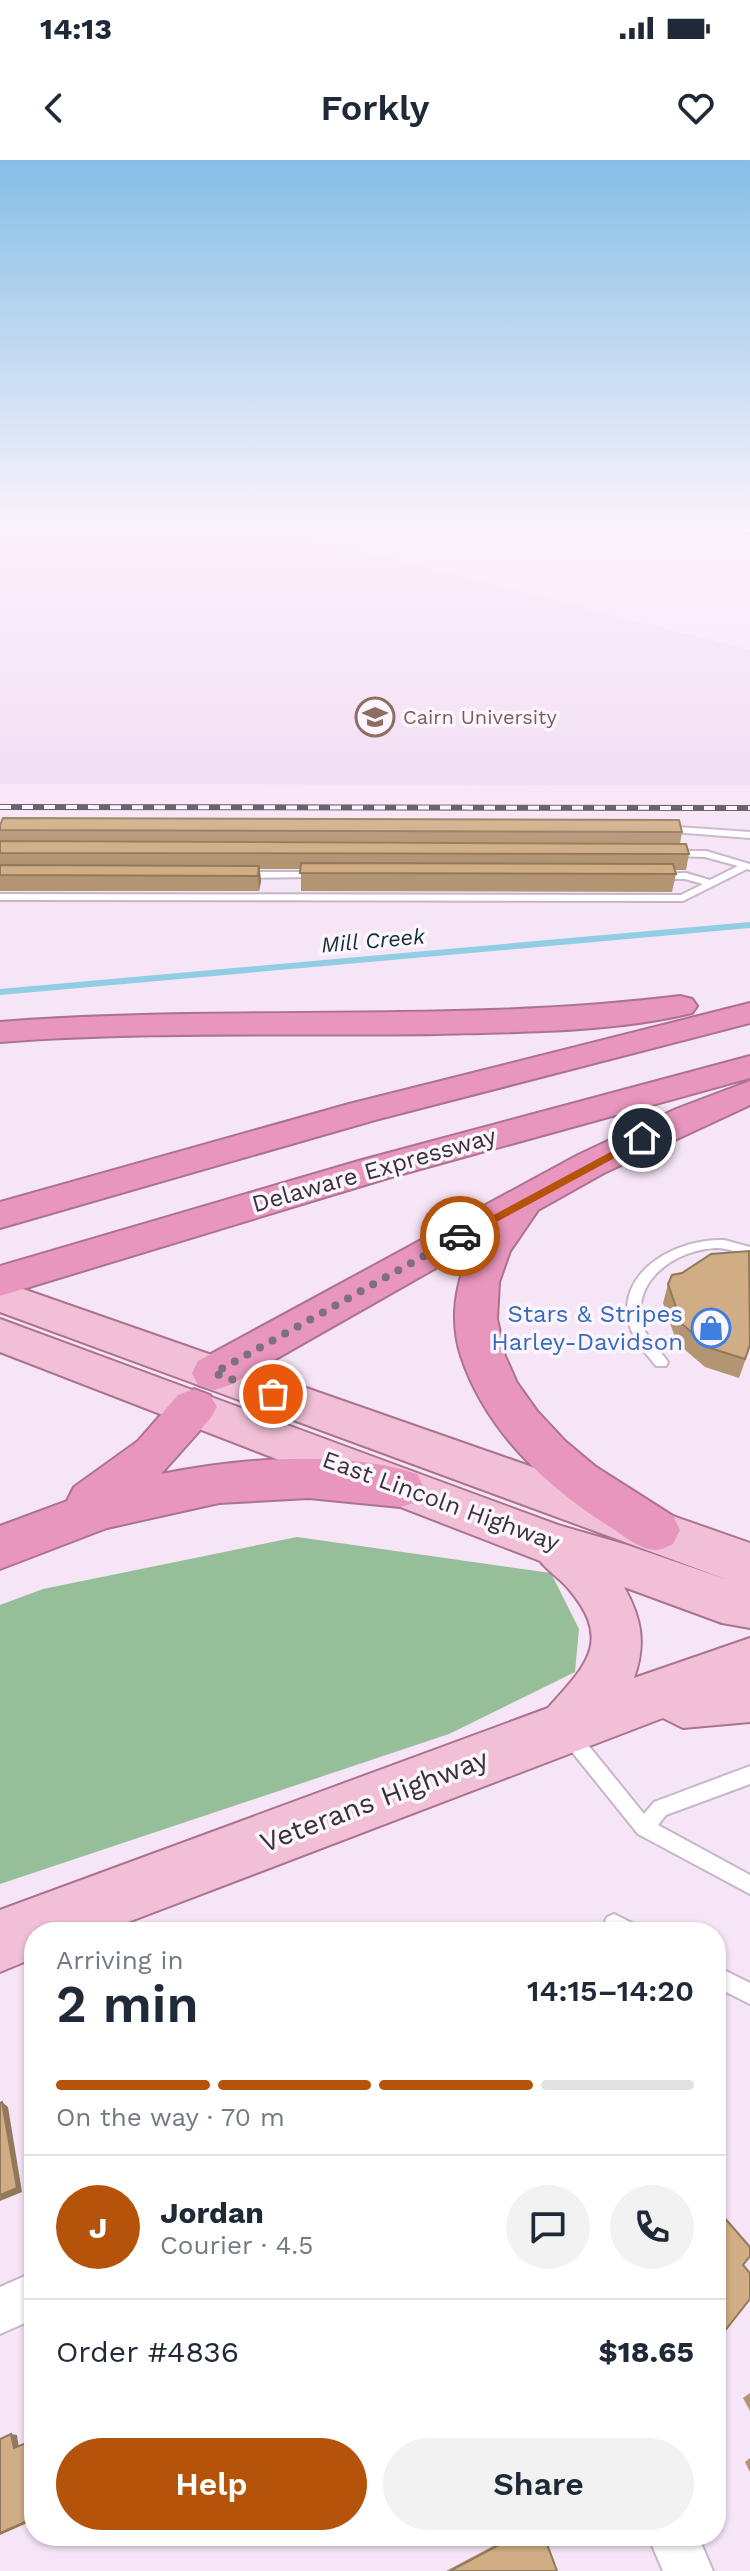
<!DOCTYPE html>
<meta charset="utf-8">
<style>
body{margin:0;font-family:"Work Sans",sans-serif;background:#f2f2f3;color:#1f2937;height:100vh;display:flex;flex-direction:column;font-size:30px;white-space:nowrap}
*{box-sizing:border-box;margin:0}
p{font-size:26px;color:#747a83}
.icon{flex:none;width:44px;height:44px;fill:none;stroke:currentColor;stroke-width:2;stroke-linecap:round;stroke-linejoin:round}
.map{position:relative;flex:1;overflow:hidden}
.side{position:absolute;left:24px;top:1762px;width:702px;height:624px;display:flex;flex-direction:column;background:#fff;border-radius:32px;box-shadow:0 2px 6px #0004}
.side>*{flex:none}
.pin{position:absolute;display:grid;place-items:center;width:68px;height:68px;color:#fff;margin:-34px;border:4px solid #fff;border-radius:50%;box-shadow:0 2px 8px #0007}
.courier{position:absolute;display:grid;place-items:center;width:80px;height:80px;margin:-40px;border:6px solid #b45309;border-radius:50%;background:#fff;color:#222;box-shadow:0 2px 10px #0007}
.headline em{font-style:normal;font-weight:600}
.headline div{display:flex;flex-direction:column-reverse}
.headline{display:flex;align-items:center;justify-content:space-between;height:136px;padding:0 32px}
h1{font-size:52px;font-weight:600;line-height:60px}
.bar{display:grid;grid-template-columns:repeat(4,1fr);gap:12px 8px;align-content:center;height:96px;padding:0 32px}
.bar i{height:10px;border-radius:6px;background:#e0e1e3}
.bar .active{background:#b45309}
.bar p{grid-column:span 4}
.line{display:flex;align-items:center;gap:20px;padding:0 32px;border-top:2px solid #e0e1e3}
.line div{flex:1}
.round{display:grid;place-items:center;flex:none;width:84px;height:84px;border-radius:42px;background:#f2f2f3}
.cta{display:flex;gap:16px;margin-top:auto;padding:16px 32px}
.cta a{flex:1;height:92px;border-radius:48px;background:#b45309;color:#fff;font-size:32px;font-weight:600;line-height:92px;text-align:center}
.cta a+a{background:#f2f2f3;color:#1f2937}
.status{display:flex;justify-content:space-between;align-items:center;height:56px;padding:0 40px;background:#fff;direction:ltr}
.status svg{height:22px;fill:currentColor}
header{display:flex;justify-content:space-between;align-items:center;height:104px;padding:0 32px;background:#fff;font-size:36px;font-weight:600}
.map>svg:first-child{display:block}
.built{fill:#efd8f1}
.forest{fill:#96be98}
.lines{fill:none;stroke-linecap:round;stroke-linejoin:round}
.stream{stroke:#91cee3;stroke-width:6}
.service-casing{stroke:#c7b6c8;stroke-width:4}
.minor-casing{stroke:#c7b6c8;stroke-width:4}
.primary-casing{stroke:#ab738f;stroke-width:4}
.motorway-casing{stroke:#ab738f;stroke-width:4}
.service{fill:#fff;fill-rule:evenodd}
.minor{fill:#fff;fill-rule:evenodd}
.primary{fill:#f1c0d7;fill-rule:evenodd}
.motorway{fill:#e896bd;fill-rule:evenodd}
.rail-casing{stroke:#4f4750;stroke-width:6}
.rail{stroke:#fcf5fd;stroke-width:4;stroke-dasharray:11;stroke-linecap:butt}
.wall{fill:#b39572}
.shaded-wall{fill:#92795c}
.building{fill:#d0ad84;stroke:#92795c;stroke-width:2}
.route{fill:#b45309}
.done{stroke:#7b707c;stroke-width:8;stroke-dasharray:0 14.4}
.labels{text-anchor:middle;stroke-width:7;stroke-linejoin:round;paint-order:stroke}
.far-education-label{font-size:20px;fill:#785e54;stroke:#fcf5fd;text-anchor:start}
.far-water-label{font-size:22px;font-style:italic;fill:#112f38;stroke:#fcf5fd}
.street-label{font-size:24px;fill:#39323a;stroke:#fcf5fd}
.shop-label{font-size:24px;fill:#366cbe;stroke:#fcf5fd;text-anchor:end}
.near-street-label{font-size:28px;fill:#39323a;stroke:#fcf5fd}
</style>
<div class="status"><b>14:13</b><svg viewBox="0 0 49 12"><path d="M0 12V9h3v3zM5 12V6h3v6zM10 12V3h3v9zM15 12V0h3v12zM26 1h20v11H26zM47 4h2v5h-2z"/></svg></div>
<header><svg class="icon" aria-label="back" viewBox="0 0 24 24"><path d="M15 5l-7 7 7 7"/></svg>Forkly<svg class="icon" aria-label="heart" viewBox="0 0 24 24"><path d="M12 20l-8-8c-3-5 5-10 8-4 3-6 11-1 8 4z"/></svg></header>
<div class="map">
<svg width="750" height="2411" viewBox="0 0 750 2411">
<rect width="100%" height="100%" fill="#f6e4f7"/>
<path class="built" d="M 0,364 L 257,364 L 750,490 L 750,625 L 0,624 Z"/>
<path class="forest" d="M 297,1377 L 551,1413 L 579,1469 L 575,1512 L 449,1574 L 0,1724 L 0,1445 L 43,1429 Z"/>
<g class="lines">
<path class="stream" d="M 0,832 L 750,765"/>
<g class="service-casing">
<path id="service" d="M 663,666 L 750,672 L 750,678 L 660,671 L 660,667 Z
M 673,691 L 706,691 L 750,704 L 750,710 L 747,709 L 683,741 L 0,740 L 0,734 L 681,735 L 703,724 L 685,719 L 658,719 L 655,718 L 655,714 L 686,713 L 710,720 L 738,706 L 705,697 L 670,696 L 670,692 Z
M 317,712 L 320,713 L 320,717 L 242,718 L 237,715 L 242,712 Z
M 724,1080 L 750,1087 L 750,1097 C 740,1093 730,1089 719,1088 C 678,1088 629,1120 643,1166 C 647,1180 660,1190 668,1202 L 666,1206 L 656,1206 C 646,1193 633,1180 629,1163 C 616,1110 679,1078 724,1080 Z
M 570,1568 L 576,1570 L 644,1654 L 654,1642 L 750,1606 L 750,1624 L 666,1655 L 658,1665 L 750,1715 L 750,1734 L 638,1674 L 564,1582 L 561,1576 L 564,1570 Z
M 614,1754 L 636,1765 L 639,1772 L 607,1771 L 604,1764 L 607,1757 Z
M 716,1806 L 750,1823 L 750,1844 L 716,1827 Z"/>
</g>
<g class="minor-casing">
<path id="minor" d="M 719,364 L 750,365 L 750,373 L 721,367 Z
M 34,2112 L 34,2159 L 0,2174 L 0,2127 Z
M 648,2376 L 698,2376 L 713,2411 L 663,2411 Z"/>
</g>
<g class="primary-casing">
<path id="primary" d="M 0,1121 L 750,1383 L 750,1468 L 722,1463 L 624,1427 C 642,1459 646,1484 634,1518 L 750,1478 L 750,1562 L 683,1568 L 663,1558 L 102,1772 L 34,1772 L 34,1798 L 0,1812 L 0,1750 L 548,1548 C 586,1505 614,1481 567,1427 C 559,1418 548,1411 540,1401 L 0,1192 L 0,1159 L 558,1365 L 627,1385 L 728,1420 L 0,1152 Z"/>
</g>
<g class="motorway-casing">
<path id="motorway" d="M 680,836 L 692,839 L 697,846 L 692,853 C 616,872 516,872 438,874 C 291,876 146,871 0,882 L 0,862 C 227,844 454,864 680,836 Z
M 750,843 L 750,863 L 375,960 L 0,1068 L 0,1042 L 349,944 Z
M 750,896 L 750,918 L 388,1018 L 0,1136 L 0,1106 L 362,1000 Z
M 750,921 L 750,945 L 604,1013 L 538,1050 L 510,1091 L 499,1122 L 497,1159 L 505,1196 L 517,1223 L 537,1251 L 565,1281 L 596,1307 L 673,1356 L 680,1370 L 673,1384 C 669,1386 661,1390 656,1390 C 640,1390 620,1373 607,1365 C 544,1325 485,1269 461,1196 C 449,1158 456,1124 471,1088 L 230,1225 L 214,1230 L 198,1225 L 192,1213 L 198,1201 L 578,995 L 676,949 Z
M 194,1229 L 210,1235 L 217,1247 L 210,1259 L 161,1314 C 236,1299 344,1289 417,1314 L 424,1328 L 417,1342 L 400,1347 L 309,1338 L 219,1343 L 107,1368 L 0,1409 L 0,1366 L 67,1341 L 74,1327 L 138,1281 L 178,1235 Z"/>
</g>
<use href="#service" class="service"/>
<use href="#minor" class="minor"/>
<use href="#primary" class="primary"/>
<use href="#motorway" class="motorway"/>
<g class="rail-casing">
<path id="rail" d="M 0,647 L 750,648"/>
</g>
<use href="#rail" class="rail"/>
</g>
<path class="wall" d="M 0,665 L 682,672 L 680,684 L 689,694 L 686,710 L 674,710 L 676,714 L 672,732 L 301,731 L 301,709 L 260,709 L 261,721 L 259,731 L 0,731 Z
M 668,1124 L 750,1187 L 739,1218 L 705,1207 L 677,1183 L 663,1143 Z
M 750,2233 L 750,2251 L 743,2238 Z
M 750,2298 L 750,2312 L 745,2302 Z
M 512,2376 L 544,2376 L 557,2411 L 446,2411 Z"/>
<path class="shaded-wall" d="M 259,706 L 261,721 L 259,731 L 258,716 Z
M 2,1942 L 8,1947 L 22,2032 L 0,2041 Z
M 11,2274 L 17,2275 L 19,2289 L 14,2288 Z
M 34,2358 L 34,2360 L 0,2375 L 0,2373 Z"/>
<path class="building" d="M 3,658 L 679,660 L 682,672 L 0,670 L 0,665 Z
M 0,681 L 686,684 L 689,694 L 0,693 Z
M 301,703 L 673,704 L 676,714 L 300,713 Z
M 0,705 L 259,706 L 258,716 L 0,715 Z
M 749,1091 L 750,1185 L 745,1199 L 710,1188 L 682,1164 L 668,1124 L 672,1115 L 682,1113 L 711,1094 Z
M 2,1942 L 17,2028 L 0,2035 L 0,1943 Z
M 716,2048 L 750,2087 L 750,2096 L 743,2105 L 750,2113 L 750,2139 L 720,2177 L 716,2173 Z
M 11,2274 L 14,2288 L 34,2280 L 34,2358 L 0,2373 L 0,2279 Z
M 516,2376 L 544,2376 L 557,2411 L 450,2411 Z"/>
<linearGradient id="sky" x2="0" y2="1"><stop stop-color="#85bee6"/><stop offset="0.52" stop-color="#fbf3fb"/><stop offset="1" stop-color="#fbf3fb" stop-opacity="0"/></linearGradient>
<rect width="750" height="702" fill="url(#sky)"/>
<path class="route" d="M 642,975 L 646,976 L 646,981 L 465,1079 L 455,1076 Z"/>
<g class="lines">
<path class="done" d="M 273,1234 L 214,1213 L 460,1076"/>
</g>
<defs>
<g id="university-ring" transform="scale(2)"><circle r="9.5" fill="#fcf5fd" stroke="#8d6e63" stroke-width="1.5"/><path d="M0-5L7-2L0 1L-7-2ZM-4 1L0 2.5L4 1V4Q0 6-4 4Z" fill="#8d6e63"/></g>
<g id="shop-ring" transform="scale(2)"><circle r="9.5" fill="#fcf5fd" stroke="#3f7fe0" stroke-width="1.5"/><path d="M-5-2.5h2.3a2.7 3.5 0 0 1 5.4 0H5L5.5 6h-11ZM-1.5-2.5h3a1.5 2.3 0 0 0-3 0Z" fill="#3f7fe0"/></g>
</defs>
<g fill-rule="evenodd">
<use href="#university-ring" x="375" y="557"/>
<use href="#shop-ring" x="711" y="1168"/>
</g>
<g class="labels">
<g class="far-education-label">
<text x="403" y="564">Cairn University</text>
</g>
<g class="far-water-label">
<text transform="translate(373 780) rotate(-5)" y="8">Mill Creek</text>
</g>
<g class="street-label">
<text transform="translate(374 1010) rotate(-16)" y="8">Delaware Expressway</text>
<text transform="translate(441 1341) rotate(20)" y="8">East Lincoln Highway</text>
</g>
<g class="shop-label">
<text x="683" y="1162">Stars &amp; Stripes<tspan x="683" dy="28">Harley-Davidson</tspan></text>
</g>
<g class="near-street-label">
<text transform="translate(374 1640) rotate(-21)" y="10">Veterans Highway</text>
</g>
</g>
</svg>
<div class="pin" style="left:273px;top:1234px;background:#ea580c"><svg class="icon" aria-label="bag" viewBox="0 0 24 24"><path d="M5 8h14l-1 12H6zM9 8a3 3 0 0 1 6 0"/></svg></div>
<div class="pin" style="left:642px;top:978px;background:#1f2937"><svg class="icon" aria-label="home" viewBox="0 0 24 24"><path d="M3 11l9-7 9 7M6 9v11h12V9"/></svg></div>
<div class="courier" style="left:460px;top:1076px"><svg class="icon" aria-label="car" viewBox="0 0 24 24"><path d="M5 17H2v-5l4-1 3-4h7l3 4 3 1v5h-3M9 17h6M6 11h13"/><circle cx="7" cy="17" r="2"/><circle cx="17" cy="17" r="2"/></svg></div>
<section class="side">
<div class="headline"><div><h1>2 min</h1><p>Arriving in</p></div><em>14:15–14:20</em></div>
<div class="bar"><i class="active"></i><i class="active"></i><i class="active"></i><i></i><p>On the way · 70 m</p></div>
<div class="line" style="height:144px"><b class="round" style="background:#b45309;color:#fff">J</b><div><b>Jordan</b><p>Courier · 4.5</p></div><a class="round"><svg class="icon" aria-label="chat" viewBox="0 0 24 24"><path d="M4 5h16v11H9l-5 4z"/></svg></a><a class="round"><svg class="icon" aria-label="phone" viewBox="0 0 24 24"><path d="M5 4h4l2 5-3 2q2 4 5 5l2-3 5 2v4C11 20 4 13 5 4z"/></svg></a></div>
<div class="line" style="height:104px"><div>Order #4836</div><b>$18.65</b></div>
<div class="cta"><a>Help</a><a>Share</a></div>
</section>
</div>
